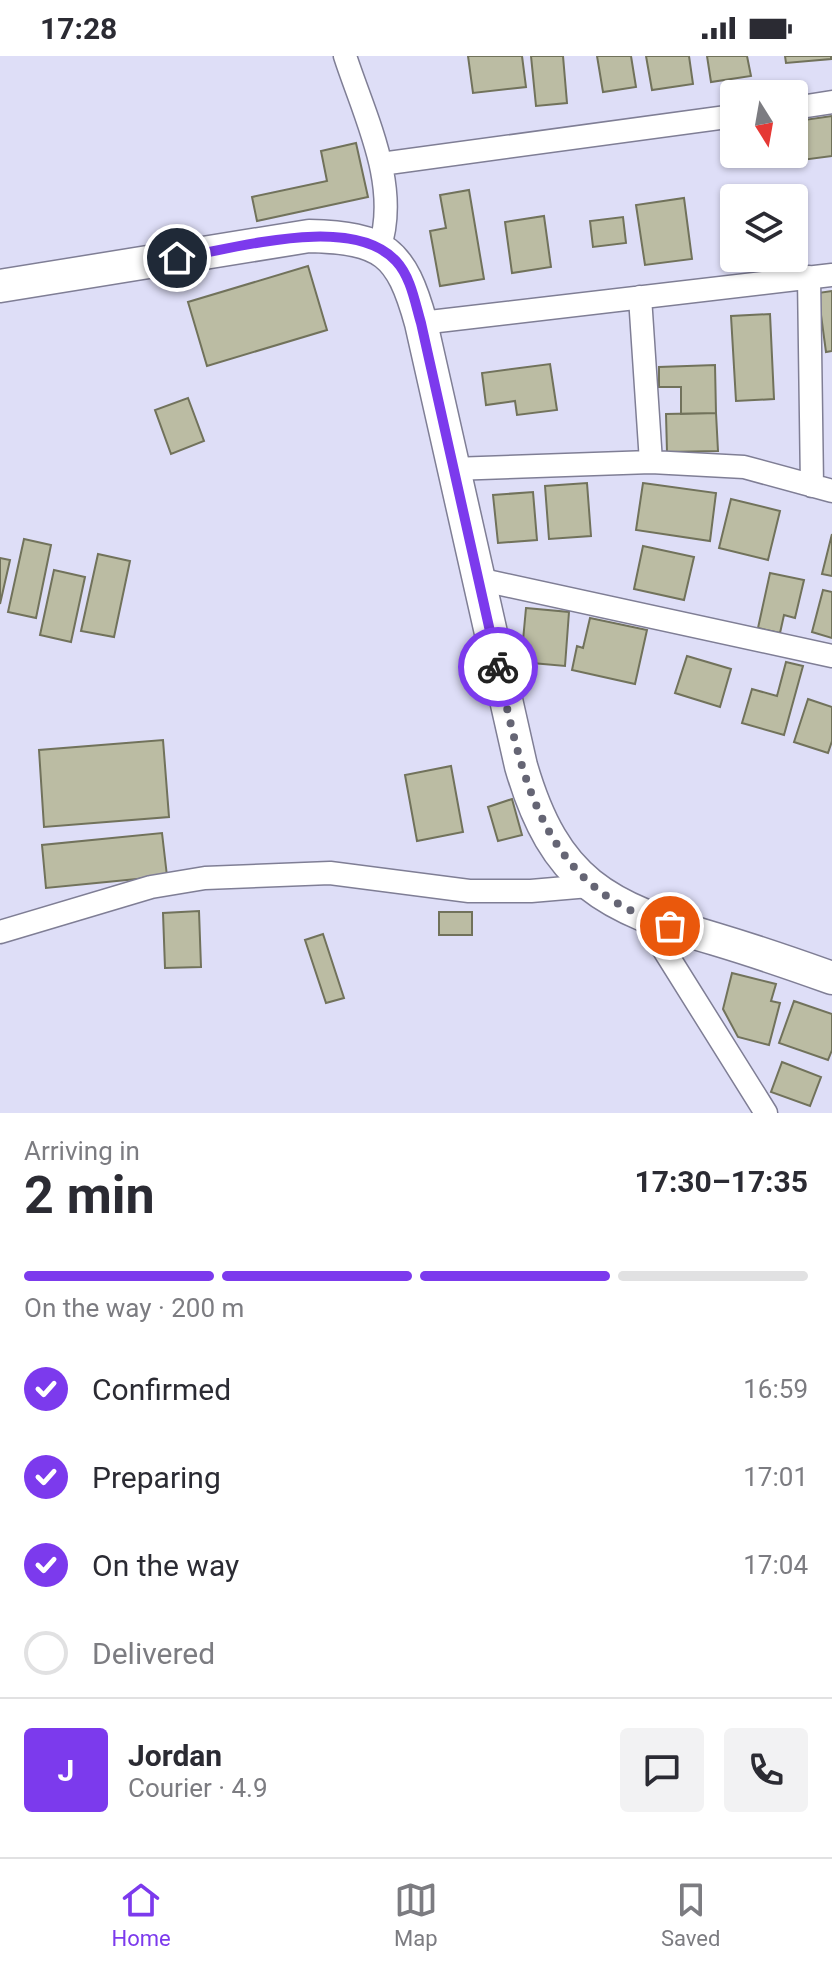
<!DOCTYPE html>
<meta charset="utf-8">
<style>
body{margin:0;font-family:Roboto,sans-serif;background:#f2f2f3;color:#2b2b33;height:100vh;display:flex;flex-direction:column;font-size:30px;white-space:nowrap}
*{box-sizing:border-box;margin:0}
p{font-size:26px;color:#7c7c81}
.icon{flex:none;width:44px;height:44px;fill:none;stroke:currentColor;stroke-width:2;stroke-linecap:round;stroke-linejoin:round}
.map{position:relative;height:1057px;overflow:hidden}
.sheet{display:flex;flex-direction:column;background:#fff;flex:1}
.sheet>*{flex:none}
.needle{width:52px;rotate:169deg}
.fabs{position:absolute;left:720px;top:24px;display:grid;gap:16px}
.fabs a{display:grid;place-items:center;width:88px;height:88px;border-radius:8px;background:#fff;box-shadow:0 2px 6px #0004;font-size:40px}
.pin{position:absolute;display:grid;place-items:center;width:68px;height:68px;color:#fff;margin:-34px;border:4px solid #fff;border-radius:50%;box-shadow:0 2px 8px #0007}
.courier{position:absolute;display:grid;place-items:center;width:80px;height:80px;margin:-40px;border:6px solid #7c3aed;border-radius:50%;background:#fff;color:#222;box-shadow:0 2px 10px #0007}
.head em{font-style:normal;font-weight:700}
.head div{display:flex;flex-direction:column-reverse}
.head{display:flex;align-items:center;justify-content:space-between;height:136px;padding:0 24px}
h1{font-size:52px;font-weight:700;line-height:60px}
.bar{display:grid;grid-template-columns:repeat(4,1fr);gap:12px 8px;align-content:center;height:96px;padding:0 24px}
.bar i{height:10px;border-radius:6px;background:#e1e1e2}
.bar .active{background:#7c3aed}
.bar p{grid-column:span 4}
.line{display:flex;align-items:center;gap:20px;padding:0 24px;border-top:2px solid #e1e1e2}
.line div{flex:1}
.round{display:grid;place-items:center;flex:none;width:84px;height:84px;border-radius:8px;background:#f2f2f3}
ol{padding:0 24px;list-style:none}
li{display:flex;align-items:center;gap:24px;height:88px}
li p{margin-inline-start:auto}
li .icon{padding:8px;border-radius:50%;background:#7c3aed;color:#fff;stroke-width:4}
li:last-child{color:#7c7c81}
li i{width:44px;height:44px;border:4px solid #e1e1e2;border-radius:50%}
.status{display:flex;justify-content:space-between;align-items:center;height:56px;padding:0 40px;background:#fff;direction:ltr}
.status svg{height:22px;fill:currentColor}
.dock{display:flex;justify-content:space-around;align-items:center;height:112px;border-top:2px solid #e1e1e2;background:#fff;font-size:22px;color:#7c7c81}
.dock a{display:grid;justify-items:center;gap:4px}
.dock .active{color:#7c3aed}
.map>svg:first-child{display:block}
.building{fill:#bbbca3;stroke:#71725b;stroke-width:2}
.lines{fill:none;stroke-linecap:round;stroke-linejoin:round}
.street-casing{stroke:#7f7e95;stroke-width:25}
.secondary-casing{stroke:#7f7e95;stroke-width:35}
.street{stroke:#fff;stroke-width:22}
.secondary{stroke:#fff;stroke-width:32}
.done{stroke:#656574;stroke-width:8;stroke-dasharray:0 14.4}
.route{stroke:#7c3aed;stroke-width:10}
</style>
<div class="status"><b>17:28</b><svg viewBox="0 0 49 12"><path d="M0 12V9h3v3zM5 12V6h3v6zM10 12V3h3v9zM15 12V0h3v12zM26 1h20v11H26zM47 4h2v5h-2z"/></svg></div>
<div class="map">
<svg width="832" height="1057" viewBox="0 0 832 1057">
<rect width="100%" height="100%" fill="#dedef7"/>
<path class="building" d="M 468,0 L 522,0 L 526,31 L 473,37 Z
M 531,0 L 563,0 L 567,47 L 536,50 Z
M 597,0 L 631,0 L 636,31 L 603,36 Z
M 646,0 L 689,0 L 693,28 L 652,34 Z
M 707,0 L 747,0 L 751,20 L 711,26 Z
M 785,0 L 831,0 L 831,3 L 786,7 Z
M 832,60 L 832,100 L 802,104 L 797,65 Z
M 356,87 L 368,141 L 257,165 L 252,141 L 327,125 L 321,95 Z
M 469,134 L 484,223 L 440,230 L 430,175 L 446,172 L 440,139 Z
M 684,142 L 692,203 L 645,209 L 636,149 Z
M 544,160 L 551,211 L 512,217 L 505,166 Z
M 623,161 L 626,187 L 593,191 L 590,165 Z
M 308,210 L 327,274 L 207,310 L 188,246 Z
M 832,235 L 832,295 L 826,296 L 818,237 Z
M 770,258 L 774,343 L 736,345 L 731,260 Z
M 550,308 L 557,354 L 517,359 L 515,345 L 486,349 L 482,317 Z
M 715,309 L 716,357 L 681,358 L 681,331 L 659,331 L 659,311 Z
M 188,342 L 204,385 L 171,398 L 155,354 Z
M 716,357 L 718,395 L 667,396 L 666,358 Z
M 587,427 L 591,480 L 549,483 L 545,430 Z
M 643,427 L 716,437 L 710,485 L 636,474 Z
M 533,436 L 537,484 L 498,487 L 493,439 Z
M 731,443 L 780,455 L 768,504 L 719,492 Z
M 832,478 L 832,520 L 822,518 Z
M 24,483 L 51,489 L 36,562 L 8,556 Z
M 643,490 L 694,501 L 684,544 L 634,533 Z
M 98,498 L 130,505 L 114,581 L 81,575 Z
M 0,502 L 10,504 L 0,548 Z
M 54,514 L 85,521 L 71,586 L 40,579 Z
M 770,517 L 804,524 L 795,562 L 784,559 L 780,577 L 758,572 Z
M 823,534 L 832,536 L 832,582 L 812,576 Z
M 526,552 L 569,556 L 565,610 L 521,606 Z
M 590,562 L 647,574 L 635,628 L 572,614 L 577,590 L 583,592 Z
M 687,600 L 731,613 L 720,651 L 675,637 Z
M 786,606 L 803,610 L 784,679 L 742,667 L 752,633 L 777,640 Z
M 808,643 L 832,651 L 832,685 L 828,697 L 794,686 Z
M 163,684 L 169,761 L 44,771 L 39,694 Z
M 451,710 L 463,776 L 417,785 L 405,719 Z
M 512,743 L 522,779 L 498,785 L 488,751 Z
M 162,777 L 167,820 L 46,832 L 42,789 Z
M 199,855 L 201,911 L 165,912 L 163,857 Z
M 439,856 L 472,856 L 472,879 L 439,879 Z
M 323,878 L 344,942 L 326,947 L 305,884 Z
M 732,917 L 776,928 L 771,945 L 780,947 L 769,989 L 738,981 L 723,953 Z
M 794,945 L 832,958 L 832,994 L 828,1004 L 779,987 Z
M 782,1006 L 821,1021 L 810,1050 L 771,1036 Z"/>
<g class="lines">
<g class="street-casing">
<path id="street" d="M 345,0 C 364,59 401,130 379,193
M 794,52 L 832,46
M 381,108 L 734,60
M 809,221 L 812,430
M 640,241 L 651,406
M 421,267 L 832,219
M 452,413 L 651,406 L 744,411 L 832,435
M 478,523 L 832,600
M 644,862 L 766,1057
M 0,876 L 151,831 L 205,822 L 330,817 L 469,835 L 531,835 L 589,830"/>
</g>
<g class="secondary-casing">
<path id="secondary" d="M 0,230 L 309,180 C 384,182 401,195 421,267 L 521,710 C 555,827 606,851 715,883 C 755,895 793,908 832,922"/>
</g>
<use href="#street" class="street"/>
<use href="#secondary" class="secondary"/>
</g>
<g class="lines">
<path class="done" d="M 498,611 C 523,726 543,832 670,870"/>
<path class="route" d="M 177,202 C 235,193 351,157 396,205 C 411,221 415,247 421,267 L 498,611"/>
</g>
</svg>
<div class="fabs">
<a><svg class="needle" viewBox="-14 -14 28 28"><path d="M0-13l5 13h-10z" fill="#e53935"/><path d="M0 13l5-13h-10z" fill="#7c7c81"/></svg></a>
<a><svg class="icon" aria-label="layers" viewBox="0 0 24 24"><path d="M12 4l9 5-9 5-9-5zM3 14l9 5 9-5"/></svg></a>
</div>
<div class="pin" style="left:670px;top:870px;background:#ea580c"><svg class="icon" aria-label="bag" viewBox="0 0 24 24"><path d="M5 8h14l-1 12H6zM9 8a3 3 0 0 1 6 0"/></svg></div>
<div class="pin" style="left:177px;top:202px;background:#1f2937"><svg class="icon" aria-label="home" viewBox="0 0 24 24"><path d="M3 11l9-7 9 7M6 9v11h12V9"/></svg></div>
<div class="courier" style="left:498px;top:611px"><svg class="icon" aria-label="bike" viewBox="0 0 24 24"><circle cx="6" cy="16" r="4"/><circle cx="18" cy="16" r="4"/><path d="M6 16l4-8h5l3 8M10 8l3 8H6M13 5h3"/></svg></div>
</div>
<section class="sheet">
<div class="head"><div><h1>2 min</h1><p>Arriving in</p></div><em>17:30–17:35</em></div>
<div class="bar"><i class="active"></i><i class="active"></i><i class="active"></i><i></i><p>On the way · 200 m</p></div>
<ol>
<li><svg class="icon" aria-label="check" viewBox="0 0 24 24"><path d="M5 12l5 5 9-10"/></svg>Confirmed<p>16:59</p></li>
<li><svg class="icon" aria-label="check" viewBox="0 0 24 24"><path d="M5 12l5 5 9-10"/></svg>Preparing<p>17:01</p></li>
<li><svg class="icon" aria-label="check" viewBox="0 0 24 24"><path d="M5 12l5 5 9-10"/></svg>On the way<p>17:04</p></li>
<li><i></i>Delivered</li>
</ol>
<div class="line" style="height:144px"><b class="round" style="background:#7c3aed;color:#fff">J</b><div><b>Jordan</b><p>Courier · 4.9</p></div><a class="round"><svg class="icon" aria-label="chat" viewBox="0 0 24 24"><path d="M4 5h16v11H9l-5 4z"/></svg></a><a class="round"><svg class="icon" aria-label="phone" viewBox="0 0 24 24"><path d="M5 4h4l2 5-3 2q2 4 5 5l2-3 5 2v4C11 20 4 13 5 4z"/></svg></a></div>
</section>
<nav class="dock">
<a class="active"><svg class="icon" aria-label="home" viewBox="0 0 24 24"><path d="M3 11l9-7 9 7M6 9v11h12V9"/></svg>Home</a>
<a><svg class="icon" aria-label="map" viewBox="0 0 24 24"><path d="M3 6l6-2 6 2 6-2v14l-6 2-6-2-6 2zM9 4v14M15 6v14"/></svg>Map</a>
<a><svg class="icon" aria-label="saved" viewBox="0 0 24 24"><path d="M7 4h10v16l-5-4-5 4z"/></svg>Saved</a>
</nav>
